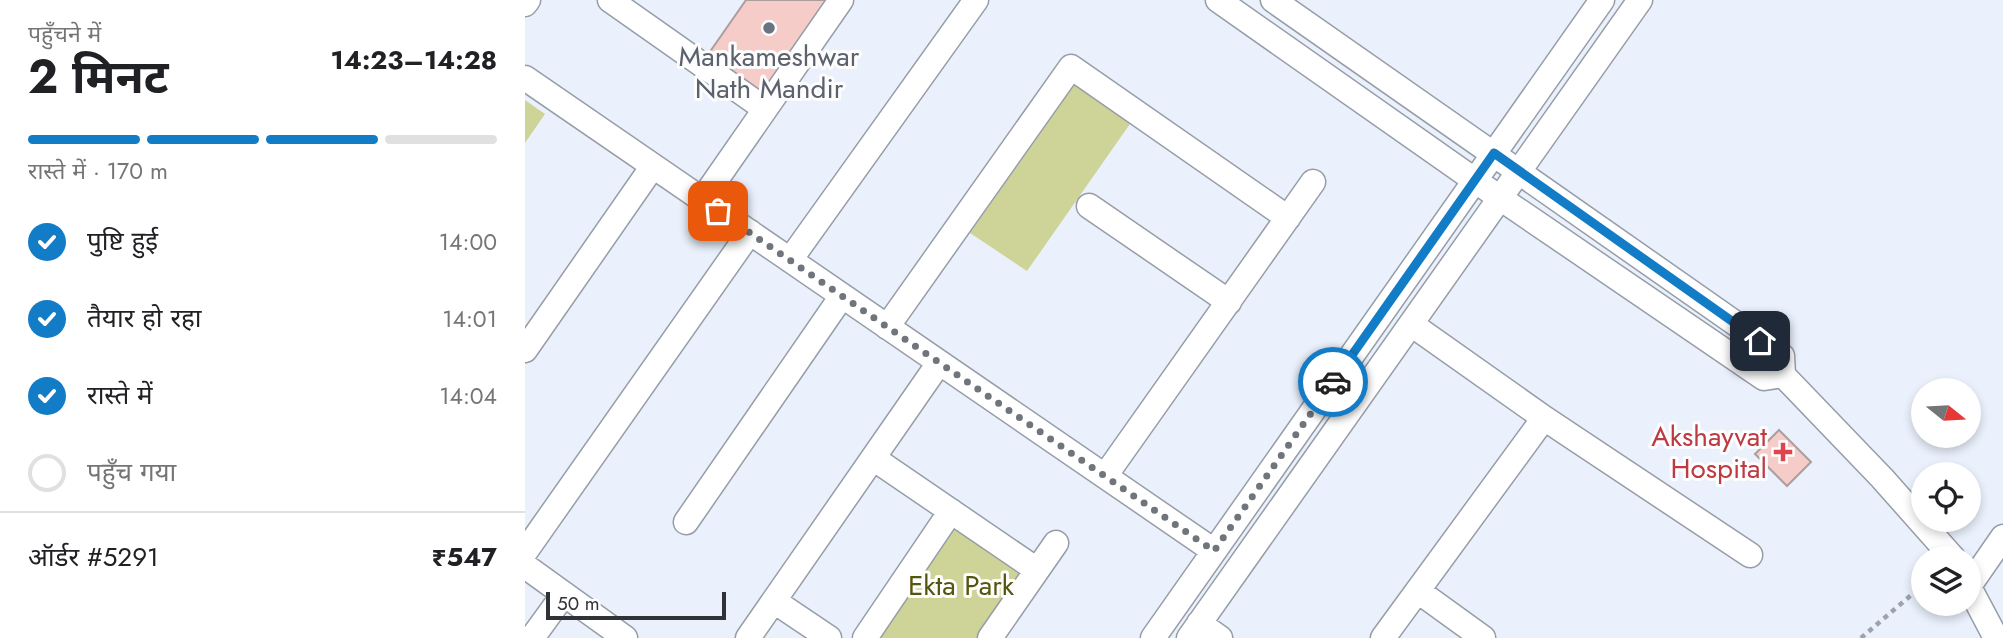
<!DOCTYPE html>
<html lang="hi">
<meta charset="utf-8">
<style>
body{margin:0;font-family:Jost,"Noto Sans Devanagari",sans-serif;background:#f6f6f6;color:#202124;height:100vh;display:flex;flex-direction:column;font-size:26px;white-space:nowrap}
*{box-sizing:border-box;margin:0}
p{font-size:23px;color:#757577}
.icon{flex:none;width:38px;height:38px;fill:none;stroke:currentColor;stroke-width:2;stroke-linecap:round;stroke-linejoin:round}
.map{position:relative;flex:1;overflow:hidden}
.side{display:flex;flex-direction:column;background:#fff;width:525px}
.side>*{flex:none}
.needle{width:46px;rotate:108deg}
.buttons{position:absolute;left:1386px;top:378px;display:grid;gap:14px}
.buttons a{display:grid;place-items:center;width:70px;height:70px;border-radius:50%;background:#fff;box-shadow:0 4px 10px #0003;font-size:35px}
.scale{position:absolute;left:21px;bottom:18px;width:180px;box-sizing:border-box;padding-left:7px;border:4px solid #2f3236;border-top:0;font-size:19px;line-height:24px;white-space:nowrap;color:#2f3236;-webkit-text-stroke:5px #fdfdfd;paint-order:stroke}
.pin{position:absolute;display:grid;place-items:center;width:60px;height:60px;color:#fff;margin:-30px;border-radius:14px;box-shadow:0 4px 10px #0006}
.courier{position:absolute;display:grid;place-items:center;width:70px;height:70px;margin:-35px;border:5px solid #137cc7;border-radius:50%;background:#fff;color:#222;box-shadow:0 2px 9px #0007}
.overview em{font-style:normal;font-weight:700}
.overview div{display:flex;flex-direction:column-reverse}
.overview{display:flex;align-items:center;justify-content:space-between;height:119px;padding:0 28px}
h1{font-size:46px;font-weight:700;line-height:52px}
.bar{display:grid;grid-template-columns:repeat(4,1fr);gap:10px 7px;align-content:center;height:84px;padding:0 28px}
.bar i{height:9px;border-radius:5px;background:#e0e0e0}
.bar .selected{background:#137cc7}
.bar p{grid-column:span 4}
.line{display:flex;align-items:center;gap:18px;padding:0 28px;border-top:2px solid #e0e0e0}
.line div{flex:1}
ol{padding:0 28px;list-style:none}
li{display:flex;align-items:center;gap:21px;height:77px}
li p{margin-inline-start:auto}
li .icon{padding:7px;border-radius:50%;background:#137cc7;color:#fff;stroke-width:4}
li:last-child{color:#757577}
li i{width:38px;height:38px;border:4px solid #e0e0e0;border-radius:50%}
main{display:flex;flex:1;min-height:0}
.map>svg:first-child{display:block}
.green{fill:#ced397}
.building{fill:#f6ccc9;stroke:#ac9e9d;stroke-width:2}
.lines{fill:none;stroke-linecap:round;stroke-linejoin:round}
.minor-casing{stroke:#979da7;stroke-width:27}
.path{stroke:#9da2ab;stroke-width:4.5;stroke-dasharray:5 5;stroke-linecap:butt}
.minor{stroke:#fff;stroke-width:24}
.done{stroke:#70757b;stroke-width:7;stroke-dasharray:0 12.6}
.route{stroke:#137cc7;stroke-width:9}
.worship-dot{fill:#6b7280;stroke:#fdfdfd;stroke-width:2.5}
.health-dot{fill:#e0444e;stroke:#fdfdfd;stroke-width:2.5}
.labels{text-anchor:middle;stroke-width:6;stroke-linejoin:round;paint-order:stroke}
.worship-label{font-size:28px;fill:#5b616d;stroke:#fdfdfd}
.health-label{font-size:28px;fill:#be3a42;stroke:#fdfdfd;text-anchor:end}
.park-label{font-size:28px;fill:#53560e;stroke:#fdfdfd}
</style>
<main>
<section class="side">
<div class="overview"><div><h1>2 मिनट</h1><p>पहुँचने में</p></div><em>14:23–14:28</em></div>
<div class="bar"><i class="selected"></i><i class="selected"></i><i class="selected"></i><i></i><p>रास्ते में · 170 m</p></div>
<ol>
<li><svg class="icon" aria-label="check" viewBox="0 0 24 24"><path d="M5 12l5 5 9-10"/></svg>पुष्टि हुई<p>14:00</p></li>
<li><svg class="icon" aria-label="check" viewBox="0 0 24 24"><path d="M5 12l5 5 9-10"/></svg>तैयार हो रहा<p>14:01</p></li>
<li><svg class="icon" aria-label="check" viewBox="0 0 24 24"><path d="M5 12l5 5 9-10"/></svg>रास्ते में<p>14:04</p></li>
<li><i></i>पहुँच गया</li>
</ol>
<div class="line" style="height:91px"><div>ऑर्डर #5291</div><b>₹547</b></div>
</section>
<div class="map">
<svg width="1478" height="638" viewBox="0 0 1478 638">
<rect width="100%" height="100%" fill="#eaf1fc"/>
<path class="green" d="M 551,82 L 607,121 L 502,271 L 445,233 Z
M 0,100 L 20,114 L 0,143 Z
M 425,522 L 498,573 L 453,638 L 345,638 Z"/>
<path class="building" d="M 221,0 L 305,0 L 239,95 L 182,56 Z
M 1254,430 L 1286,462 L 1262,486 L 1230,454 Z"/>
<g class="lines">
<g class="minor-casing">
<path id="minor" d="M 85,0 L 240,109
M 693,0 L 975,198 L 1239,378 L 1258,375
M 748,0 L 1257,356 L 1258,375 L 1357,478 L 1428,558
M 0,4 L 3,0
M 0,78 L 689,551
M 177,200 L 316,0
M 564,206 L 704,302
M 265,260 L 451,0
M 886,324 L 1019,418 L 1225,555
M 362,327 L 546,67 L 763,218
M 0,350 L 128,166
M 348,458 L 512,570
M 580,476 L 788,182
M 161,522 L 317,296
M 0,552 L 225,232
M 0,566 L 100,638
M 1444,586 L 1478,537
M 1444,587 L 1471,638
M 893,591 L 958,638
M 249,601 L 304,638
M 674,623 L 695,638
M 7,638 L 39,594
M 223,638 L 414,363
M 340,638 L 426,511
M 465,638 L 531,543
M 628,638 L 1077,0
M 664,638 L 1115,0
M 858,638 L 1019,418"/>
</g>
<path class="path" d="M 1336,638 L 1398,585"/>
<use href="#minor" class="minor"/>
</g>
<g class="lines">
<path class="done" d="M 193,211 L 689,551 L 808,382"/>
<path class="route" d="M 808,382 L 969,153 L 1235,341"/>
</g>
<circle class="worship-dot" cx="244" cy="28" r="7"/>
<path class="health-dot" d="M1254.5 441.5h7v7h7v7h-7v7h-7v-7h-7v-7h7z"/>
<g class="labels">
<g class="worship-label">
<text x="244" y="66">Mankameshwar<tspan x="244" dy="32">Nath Mandir</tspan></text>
</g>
<g class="health-label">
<text x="1242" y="446">Akshayvat<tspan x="1242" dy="32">Hospital</tspan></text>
</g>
<g class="park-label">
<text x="436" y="595">Ekta Park</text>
</g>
</g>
</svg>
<div class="buttons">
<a><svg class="needle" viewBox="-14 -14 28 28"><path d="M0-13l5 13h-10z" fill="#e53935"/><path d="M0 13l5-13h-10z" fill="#757577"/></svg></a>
<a><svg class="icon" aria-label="locate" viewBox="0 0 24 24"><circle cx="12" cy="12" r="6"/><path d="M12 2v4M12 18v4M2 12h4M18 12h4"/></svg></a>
<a><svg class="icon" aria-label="layers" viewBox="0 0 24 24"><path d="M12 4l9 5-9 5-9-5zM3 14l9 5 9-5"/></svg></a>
</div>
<div class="scale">50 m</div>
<div class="pin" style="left:193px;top:211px;background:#ea580c"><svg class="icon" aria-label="bag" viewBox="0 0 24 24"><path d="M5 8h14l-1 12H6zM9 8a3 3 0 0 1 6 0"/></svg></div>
<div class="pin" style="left:1235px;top:341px;background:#1f2937"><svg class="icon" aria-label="home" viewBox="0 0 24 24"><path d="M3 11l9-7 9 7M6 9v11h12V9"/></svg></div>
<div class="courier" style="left:808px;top:382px"><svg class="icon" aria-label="car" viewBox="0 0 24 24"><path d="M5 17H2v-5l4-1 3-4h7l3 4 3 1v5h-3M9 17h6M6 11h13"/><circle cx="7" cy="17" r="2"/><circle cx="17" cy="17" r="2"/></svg></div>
</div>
</main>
